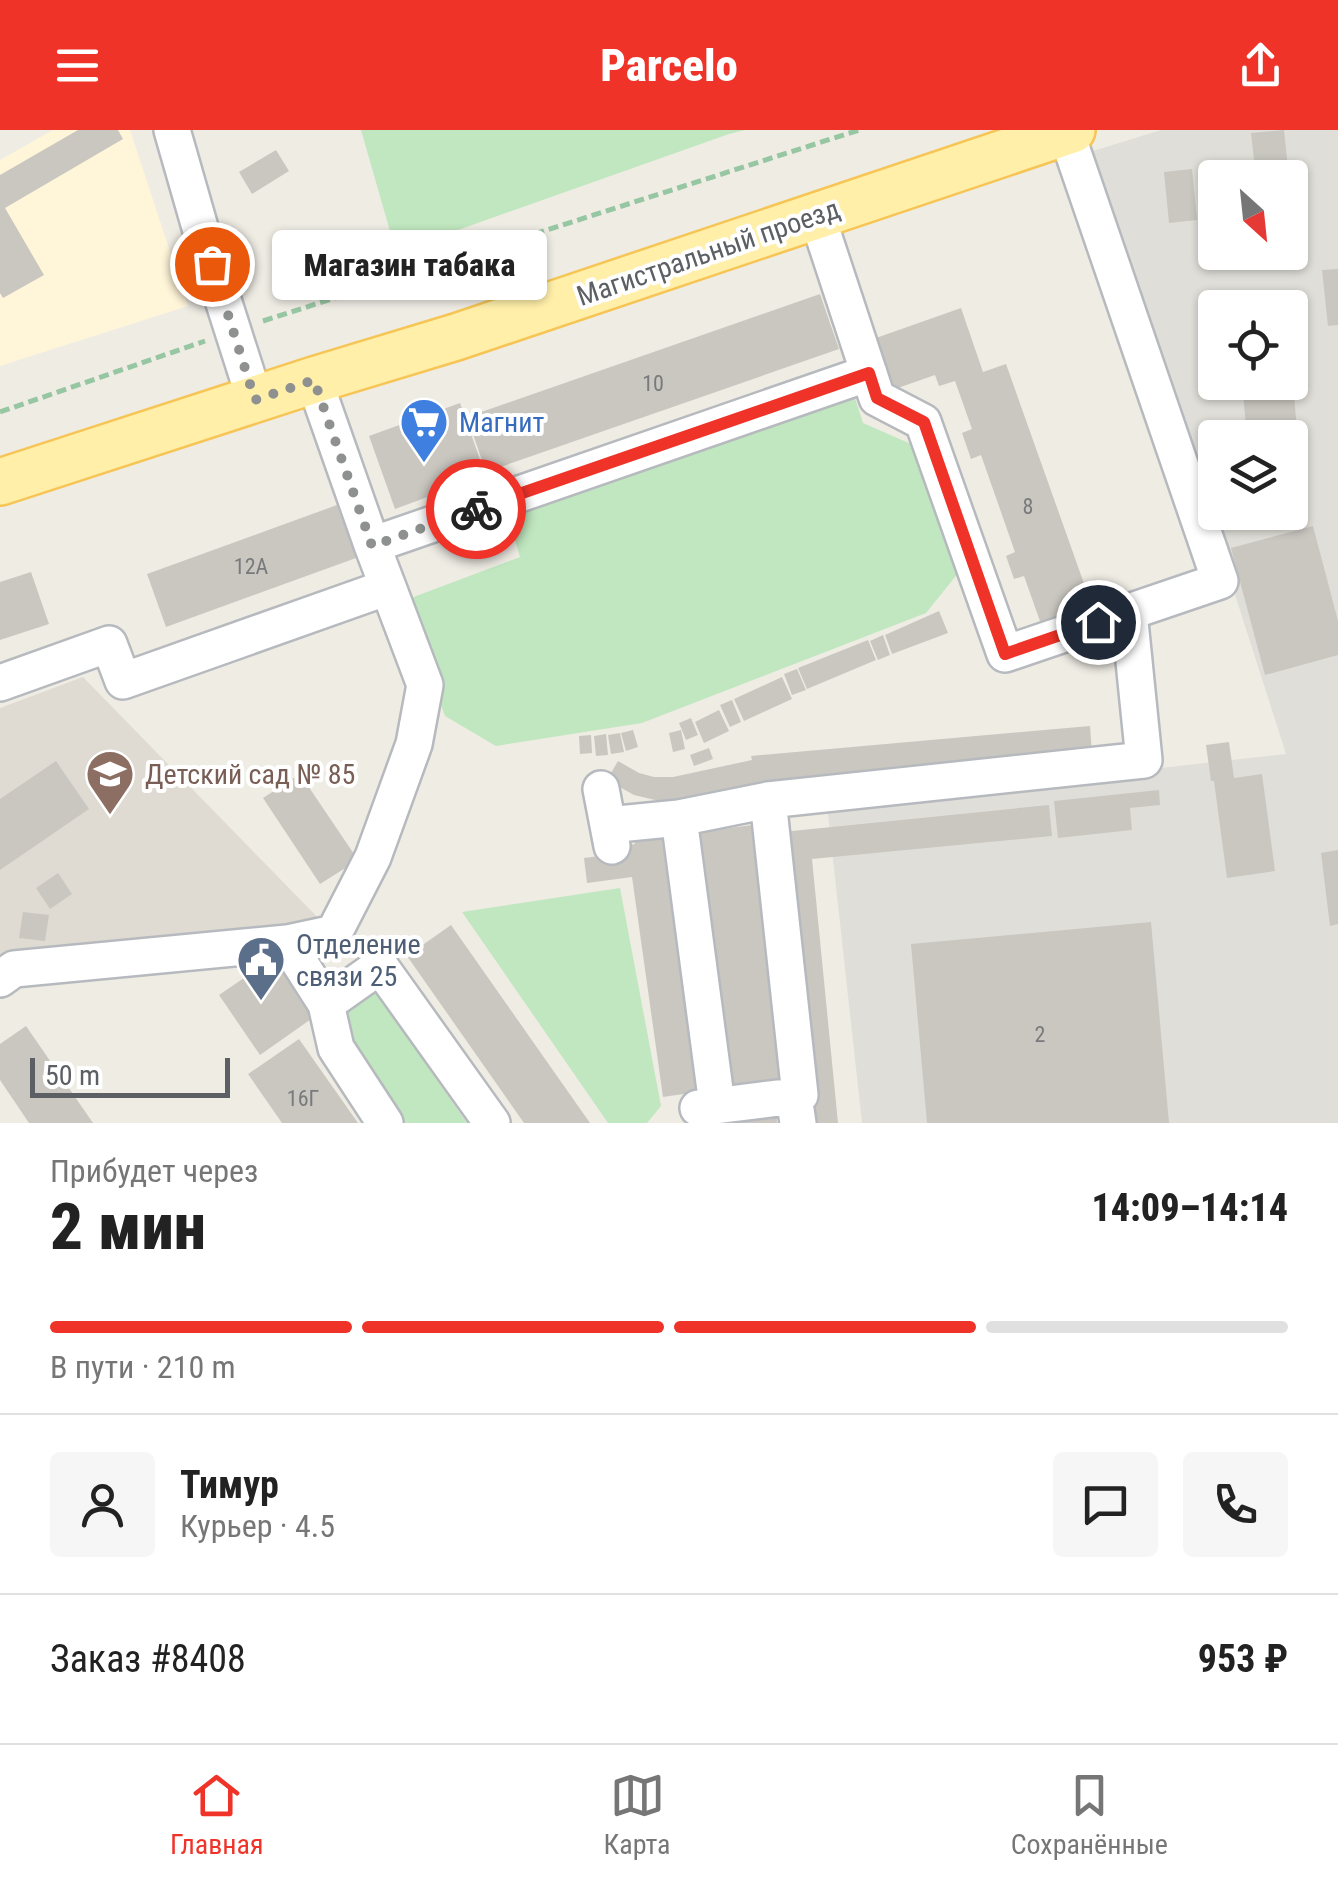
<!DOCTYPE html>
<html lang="ru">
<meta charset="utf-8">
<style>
body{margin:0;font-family:"Roboto Condensed",sans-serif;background:#f6f6f6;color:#222;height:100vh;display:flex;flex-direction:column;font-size:38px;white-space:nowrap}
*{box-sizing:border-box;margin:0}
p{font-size:32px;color:#767676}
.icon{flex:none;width:55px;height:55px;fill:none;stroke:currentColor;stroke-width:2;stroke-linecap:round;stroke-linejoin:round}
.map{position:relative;height:993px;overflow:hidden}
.details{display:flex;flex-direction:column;background:#fff;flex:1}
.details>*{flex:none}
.needle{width:65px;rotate:153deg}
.fabs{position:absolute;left:1198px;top:30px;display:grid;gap:20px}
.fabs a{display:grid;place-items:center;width:110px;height:110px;border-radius:10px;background:#fff;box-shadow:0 2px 8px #0004;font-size:50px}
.scale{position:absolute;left:30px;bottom:25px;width:200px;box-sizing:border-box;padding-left:10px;border:5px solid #5c6065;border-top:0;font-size:28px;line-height:35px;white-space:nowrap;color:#5c6065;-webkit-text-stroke:8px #fff;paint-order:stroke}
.pin{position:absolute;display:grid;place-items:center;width:85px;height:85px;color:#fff;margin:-42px;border:5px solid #fff;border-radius:50%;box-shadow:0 2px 10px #0007}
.courier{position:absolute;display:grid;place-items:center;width:100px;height:100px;margin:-50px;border:8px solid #ef3329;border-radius:50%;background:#fff;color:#222;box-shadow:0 2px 12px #0007}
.bubble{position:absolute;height:70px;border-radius:10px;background:#fff;box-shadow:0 2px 8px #0004;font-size:32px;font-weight:800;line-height:70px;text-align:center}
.headline em{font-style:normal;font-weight:800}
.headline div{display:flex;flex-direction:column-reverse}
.headline{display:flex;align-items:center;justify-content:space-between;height:170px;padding:0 50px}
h1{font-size:65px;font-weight:800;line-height:75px}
.bar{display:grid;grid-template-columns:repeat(4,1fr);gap:15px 10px;align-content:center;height:120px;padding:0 50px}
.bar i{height:12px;border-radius:8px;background:#e0e0e0}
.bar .selected{background:#ef3329}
.bar p{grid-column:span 4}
.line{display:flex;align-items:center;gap:25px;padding:0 50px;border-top:2px solid #e0e0e0}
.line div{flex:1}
.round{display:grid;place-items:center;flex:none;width:105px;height:105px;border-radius:10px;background:#f6f6f6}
header{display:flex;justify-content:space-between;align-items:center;height:130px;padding:0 50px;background:#ef3329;color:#fff;font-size:45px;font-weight:800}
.dock{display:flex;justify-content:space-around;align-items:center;height:140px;border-top:2px solid #e0e0e0;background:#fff;font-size:28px;color:#767676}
.dock a{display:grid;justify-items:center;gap:5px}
.dock .selected{color:#ef3329}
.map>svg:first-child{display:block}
.commercial{fill:#fff5d9}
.industrial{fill:#e0ded8;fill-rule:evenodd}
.education{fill:#dfdbd2}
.green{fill:#c0e7bf}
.building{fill:#cac7c1}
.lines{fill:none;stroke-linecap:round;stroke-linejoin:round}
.minor-casing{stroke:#b6babe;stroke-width:40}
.major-casing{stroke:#f6c555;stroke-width:50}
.path{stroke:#97c6a3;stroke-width:5;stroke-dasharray:10 5;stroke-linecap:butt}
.minor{stroke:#fff;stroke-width:35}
.major{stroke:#ffefa9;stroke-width:45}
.done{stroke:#8f9191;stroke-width:10;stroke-dasharray:0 18}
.route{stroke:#ef3329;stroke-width:12}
.labels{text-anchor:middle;stroke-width:8;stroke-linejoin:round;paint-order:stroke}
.number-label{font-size:22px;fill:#787a7c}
.street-label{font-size:28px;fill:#5c6065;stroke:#fff}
.shop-label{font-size:28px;fill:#366cbe;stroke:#fff;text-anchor:start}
.education-label{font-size:28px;fill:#785e54;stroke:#fff;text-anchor:start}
.service-label{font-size:28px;fill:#4e5e75;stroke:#fff;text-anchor:start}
</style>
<header><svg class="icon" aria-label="menu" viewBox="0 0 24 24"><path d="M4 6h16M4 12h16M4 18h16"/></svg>Parcelo<svg class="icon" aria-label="share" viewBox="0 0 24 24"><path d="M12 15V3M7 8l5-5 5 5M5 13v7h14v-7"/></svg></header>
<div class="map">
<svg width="1338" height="993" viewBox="0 0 1338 993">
<rect width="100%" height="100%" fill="#efece4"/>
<path class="commercial" d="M 53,0 L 130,0 L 188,176 L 0,236 L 0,30 Z"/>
<path class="industrial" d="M 1161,0 L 1338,0 L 1338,993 L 862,993 L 827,675 L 1286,624 L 1093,21 ZM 1215,48 L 1290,48 L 1290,122 L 1215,122 ZM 1215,178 L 1290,178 L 1290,252 L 1215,252 ZM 1215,308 L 1290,308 L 1290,382 L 1215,382 Z"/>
<path class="education" d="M 83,547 L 325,795 L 0,838 L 0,578 Z"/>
<path class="green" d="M 361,0 L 745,0 L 729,4 L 396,122 Z
M 852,259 L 863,293 L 911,314 L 959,442 L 926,483 L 642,593 L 496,616 L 445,586 L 403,471 L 520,427 L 506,380 Z
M 620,758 L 661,976 L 647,993 L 608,993 L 462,782 Z
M 375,861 L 467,993 L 403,993 L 333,889 Z"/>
<path class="building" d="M 78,0 L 118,0 L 123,9 L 5,78 L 44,145 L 3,168 L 0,163 L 0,45 Z
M 1284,0 L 1289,48 L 1256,48 L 1251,3 Z
M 276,20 L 289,41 L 252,64 L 239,42 Z
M 1192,39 L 1197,90 L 1169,93 L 1164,42 Z
M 1338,139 L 1338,195 L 1328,196 L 1322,140 Z
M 820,164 L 839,219 L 486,342 L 467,287 Z
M 961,178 L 983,242 L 1006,234 L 1092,476 L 1041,494 L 1024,446 L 1014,449 L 1006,426 L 1015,422 L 981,325 L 971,329 L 962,303 L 972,299 L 955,251 L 939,256 L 935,245 L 895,259 L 876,208 Z
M 1242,252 L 1293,252 L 1298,313 L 1290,313 L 1290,308 L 1247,308 Z
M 460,273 L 492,363 L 439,381 L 433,365 L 395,379 L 369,306 Z
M 337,375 L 356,428 L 166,497 L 147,444 Z
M 1313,396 L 1338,491 L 1338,525 L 1265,545 L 1231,418 Z
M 31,442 L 49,494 L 0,510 L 0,452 Z
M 939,481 L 948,503 L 892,524 L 885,505 Z
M 883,505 L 890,525 L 878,530 L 870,511 Z
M 868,510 L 876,530 L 807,559 L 798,538 Z
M 797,539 L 806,560 L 792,565 L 784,544 Z
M 782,547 L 792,569 L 744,591 L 734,569 Z
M 732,570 L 741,592 L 730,597 L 720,575 Z
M 719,580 L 729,601 L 704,613 L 695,592 Z
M 691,588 L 698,605 L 686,610 L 679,593 Z
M 1090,596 L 1092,624 L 754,655 L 677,670 L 655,670 L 634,665 L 607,650 L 618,631 L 639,643 L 654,647 L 673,647 L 752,630 L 751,626 Z
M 633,600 L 638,617 L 626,621 L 621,603 Z
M 681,600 L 685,619 L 673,622 L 669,603 Z
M 620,603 L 624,622 L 611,624 L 608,605 Z
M 606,604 L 608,625 L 596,626 L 594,606 Z
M 591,605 L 592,623 L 580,624 L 579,606 Z
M 1229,612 L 1234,648 L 1262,644 L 1275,741 L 1227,748 L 1214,651 L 1211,651 L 1206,615 Z
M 709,618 L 713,629 L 694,636 L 690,625 Z
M 56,631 L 89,679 L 0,740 L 0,669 Z
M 300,644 L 358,730 L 320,754 L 263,668 Z
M 1159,660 L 1160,675 L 1130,678 L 1132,700 L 1058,708 L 1054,671 Z
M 1049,675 L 1052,706 L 812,729 L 838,993 L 811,993 L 782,702 Z
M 752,695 L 782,953 L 731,959 L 700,702 Z
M 661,702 L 697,962 L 663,967 L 632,747 L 587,753 L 584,728 L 629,722 L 628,715 L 635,714 L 634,706 Z
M 1338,720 L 1338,794 L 1330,796 L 1321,723 Z
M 58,743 L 72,764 L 50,779 L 36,758 Z
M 23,782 L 49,785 L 45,811 L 19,808 Z
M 1151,792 L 1169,993 L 927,993 L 911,814 Z
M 451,795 L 590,993 L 524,993 L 407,826 Z
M 273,828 L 314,887 L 260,925 L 219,865 Z
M 26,896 L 93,993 L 29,993 L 0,950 L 0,914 Z
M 299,909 L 358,993 L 282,993 L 248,944 Z
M 776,982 L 777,993 L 707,993 Z"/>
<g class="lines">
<g class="minor-casing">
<path id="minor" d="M 172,0 L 201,101 L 255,270
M 817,86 L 877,268 L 923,292 L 1005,524 L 1220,451 L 1066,2
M 314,250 L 372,415
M 0,553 L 109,514 L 123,551 L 388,457 L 372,415 L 869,243
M 601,659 L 612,716
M 768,670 L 800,965 L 794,966
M 679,688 L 768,670 L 1144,630 L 1129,482
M 608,695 L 679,688 L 717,975
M 287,813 L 334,803 L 373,727 L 414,614 L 425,555 L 388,457
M 0,849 L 14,839 L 287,813 L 326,874 L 336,918 L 385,993
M 326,874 L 380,836 L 492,993
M 698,978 L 794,966 L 798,993"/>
</g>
<g class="major-casing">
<path id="major" d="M 0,352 L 314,250 L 456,207 L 1072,0"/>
</g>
<path class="path" d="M 263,191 L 859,0
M 0,282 L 205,211"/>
<use href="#minor" class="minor"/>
<use href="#major" class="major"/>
</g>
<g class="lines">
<path class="done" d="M 212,134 L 255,270 L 314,250 L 372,416 L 476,379"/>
<path class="route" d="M 476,379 L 869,243 L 877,268 L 924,292 L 1005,524 L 1098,492"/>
</g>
<defs>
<g id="supermarket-pin" transform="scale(2.5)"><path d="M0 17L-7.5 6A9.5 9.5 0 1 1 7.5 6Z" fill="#3f7fe0" stroke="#fff"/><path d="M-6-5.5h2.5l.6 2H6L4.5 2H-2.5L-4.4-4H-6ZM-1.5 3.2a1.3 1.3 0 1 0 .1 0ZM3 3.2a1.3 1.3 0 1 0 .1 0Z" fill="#fff"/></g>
<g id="school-pin" transform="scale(2.5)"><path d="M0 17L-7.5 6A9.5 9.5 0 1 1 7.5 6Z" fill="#8d6e63" stroke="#fff"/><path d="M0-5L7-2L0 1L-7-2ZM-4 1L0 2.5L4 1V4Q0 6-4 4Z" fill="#fff"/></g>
<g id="civic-pin" transform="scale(2.5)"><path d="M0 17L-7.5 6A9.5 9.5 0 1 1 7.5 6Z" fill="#5c6f8a" stroke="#fff"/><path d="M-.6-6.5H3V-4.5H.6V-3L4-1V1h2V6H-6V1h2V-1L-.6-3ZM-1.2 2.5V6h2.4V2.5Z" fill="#fff"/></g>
</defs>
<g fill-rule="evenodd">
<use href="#supermarket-pin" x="424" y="292"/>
<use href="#school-pin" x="110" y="644"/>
<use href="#civic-pin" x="261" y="830"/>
</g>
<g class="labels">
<g class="number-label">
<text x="653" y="261">10</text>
<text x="1028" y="384">8</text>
<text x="251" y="444">12А</text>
<text x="1040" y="912">2</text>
<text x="303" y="976">16Г</text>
</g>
<g class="street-label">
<text transform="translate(708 122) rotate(-19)" y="10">Магистральный проезд</text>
</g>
<g class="shop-label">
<text x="459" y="302">Магнит</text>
</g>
<g class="education-label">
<text x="145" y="654">Детский сад № 85</text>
</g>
<g class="service-label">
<text x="296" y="824">Отделение<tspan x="296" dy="32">связи 25</tspan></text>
</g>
</g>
</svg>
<div class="fabs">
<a><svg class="needle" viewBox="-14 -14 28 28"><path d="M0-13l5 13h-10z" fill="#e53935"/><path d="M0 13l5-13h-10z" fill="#767676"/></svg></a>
<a><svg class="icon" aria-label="locate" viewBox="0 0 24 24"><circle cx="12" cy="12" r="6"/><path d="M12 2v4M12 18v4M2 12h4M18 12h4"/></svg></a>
<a><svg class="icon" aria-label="layers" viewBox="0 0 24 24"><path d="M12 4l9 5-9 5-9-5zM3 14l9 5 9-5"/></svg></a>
</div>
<div class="scale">50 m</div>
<div class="pin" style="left:212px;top:134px;background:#ea580c"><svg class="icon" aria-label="bag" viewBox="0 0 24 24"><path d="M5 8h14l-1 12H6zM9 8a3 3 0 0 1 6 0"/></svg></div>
<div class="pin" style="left:1098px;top:492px;background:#1f2937"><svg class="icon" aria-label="home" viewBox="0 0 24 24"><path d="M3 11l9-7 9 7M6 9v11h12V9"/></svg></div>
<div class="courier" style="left:476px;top:379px"><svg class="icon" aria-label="bike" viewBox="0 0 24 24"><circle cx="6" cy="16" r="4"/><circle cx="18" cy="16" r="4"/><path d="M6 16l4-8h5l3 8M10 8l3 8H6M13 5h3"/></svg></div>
<div class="bubble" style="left:272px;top:100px;width:275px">Магазин табака</div>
</div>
<section class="details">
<div class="headline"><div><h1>2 мин</h1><p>Прибудет через</p></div><em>14:09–14:14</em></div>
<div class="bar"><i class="selected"></i><i class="selected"></i><i class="selected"></i><i></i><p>В пути · 210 m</p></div>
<div class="line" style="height:180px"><a class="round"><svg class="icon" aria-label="person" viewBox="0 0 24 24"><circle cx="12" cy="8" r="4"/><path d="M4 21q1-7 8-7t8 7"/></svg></a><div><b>Тимур</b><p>Курьер · 4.5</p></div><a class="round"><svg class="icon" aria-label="chat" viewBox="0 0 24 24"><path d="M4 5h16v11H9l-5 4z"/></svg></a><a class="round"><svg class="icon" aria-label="phone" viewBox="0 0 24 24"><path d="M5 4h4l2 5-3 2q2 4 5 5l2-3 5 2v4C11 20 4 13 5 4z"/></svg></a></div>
<div class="line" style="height:130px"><div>Заказ #8408</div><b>953 ₽</b></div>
</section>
<nav class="dock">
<a class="selected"><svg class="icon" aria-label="home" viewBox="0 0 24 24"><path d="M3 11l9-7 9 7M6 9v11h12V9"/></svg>Главная</a>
<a><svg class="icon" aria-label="map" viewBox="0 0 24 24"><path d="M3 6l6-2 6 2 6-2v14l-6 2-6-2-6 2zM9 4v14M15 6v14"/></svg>Карта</a>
<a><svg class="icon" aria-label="saved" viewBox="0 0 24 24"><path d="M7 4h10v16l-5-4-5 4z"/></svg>Сохранённые</a>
</nav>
